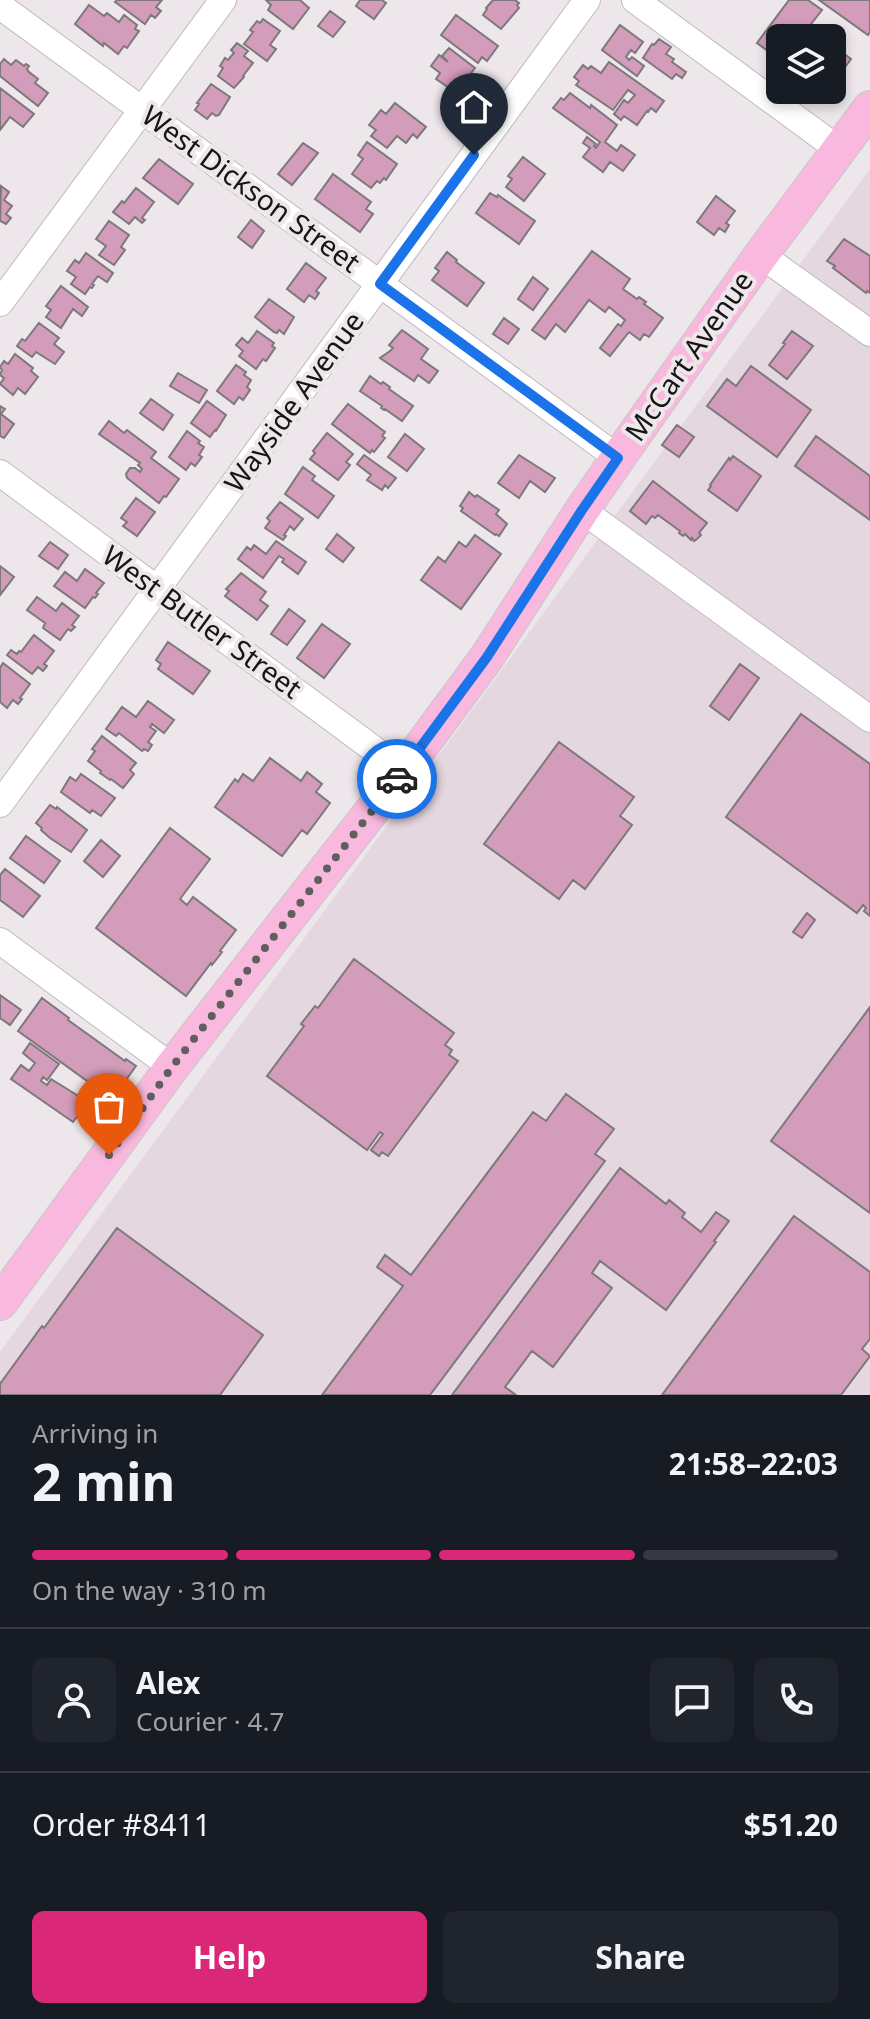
<!DOCTYPE html>
<meta charset="utf-8">
<style>
body{margin:0;font-family:"Noto Sans",sans-serif;background:#20242c;color:#f1f3f6;height:100vh;display:flex;flex-direction:column;font-size:30px;white-space:nowrap}
*{box-sizing:border-box;margin:0}
p{font-size:26px;color:#9ea1a6}
.icon{flex:none;width:44px;height:44px;fill:none;stroke:currentColor;stroke-width:2;stroke-linecap:round;stroke-linejoin:round}
.map{position:relative;height:1395px;overflow:hidden}
.details{display:flex;flex-direction:column;background:#171b24;flex:1}
.details>*{flex:none}
.buttons{position:absolute;left:766px;top:24px;display:grid;gap:16px}
.buttons a{display:grid;place-items:center;width:80px;height:80px;border-radius:12px;background:#171b24;box-shadow:0 4px 12px #0003;font-size:40px}
.pin{position:absolute;display:grid;place-items:center;width:68px;height:68px;color:#fff;margin:-82px -34px;border-radius:50% 50% 50% 0;rotate:-45deg;box-shadow:0 0 8px #0007}
.pin .icon{rotate:45deg}
.courier{position:absolute;display:grid;place-items:center;width:80px;height:80px;margin:-40px;border:6px solid #1a73e8;border-radius:50%;background:#fff;color:#222;box-shadow:0 2px 10px #0007}
.summary em{font-style:normal;font-weight:700}
.summary div{display:flex;flex-direction:column-reverse}
.summary{display:flex;align-items:center;justify-content:space-between;height:136px;padding:0 32px}
h1{font-size:52px;font-weight:700;line-height:60px}
.bar{display:grid;grid-template-columns:repeat(4,1fr);gap:12px 8px;align-content:center;height:96px;padding:0 32px}
.bar i{height:10px;border-radius:6px;background:#363941}
.bar .current{background:#db2777}
.bar p{grid-column:span 4}
.line{display:flex;align-items:center;gap:20px;padding:0 32px;border-top:2px solid #363941}
.line div{flex:1}
.round{display:grid;place-items:center;flex:none;width:84px;height:84px;border-radius:12px;background:#20242c}
.button{display:flex;gap:16px;margin-top:auto;padding:16px 32px}
.button a{flex:1;height:92px;border-radius:12px;background:#db2777;color:#fff;font-size:32px;font-weight:700;line-height:92px;text-align:center}
.button a+a{background:#20242c;color:#f1f3f6}
.map>svg:first-child{display:block}
.built{fill:#e5d7df}
.building{fill:#d39cba;stroke:#7d787a;stroke-width:2}
.lines{fill:none;stroke-linecap:round;stroke-linejoin:round}
.minor-casing{stroke:#c0babd;stroke-width:28}
.major-casing{stroke:#c7c7c7;stroke-width:36}
.minor{stroke:#fff;stroke-width:26}
.major{stroke:#f9b9de;stroke-width:34}
.done{stroke:#615e60;stroke-width:8;stroke-dasharray:0 14.4}
.route{stroke:#1a73e8;stroke-width:10}
.labels{text-anchor:middle;stroke-width:8;stroke-linejoin:round;paint-order:stroke}
.street-label{font-size:28px;fill:#161415;stroke:#ede6ea}
</style>
<div class="map">
<svg width="870" height="1395" viewBox="0 0 870 1395">
<rect width="100%" height="100%" fill="#ede6ea"/>
<path class="built" d="M 870,169 L 870,1395 L 0,1395 L 0,1352 Z"/>
<path class="building" d="M 117,0 L 162,0 L 156,7 L 161,11 L 155,18 L 151,15 L 145,24 L 115,2 Z
M 266,0 L 300,0 L 309,8 L 293,29 L 268,10 L 271,5 Z
M 360,0 L 382,0 L 386,3 L 374,19 L 356,6 Z
M 493,0 L 515,0 L 519,3 L 517,5 L 519,8 L 501,29 L 483,15 L 487,9 L 486,8 Z
M 789,0 L 808,0 L 822,10 L 808,28 L 822,38 L 780,38 L 780,60 L 757,43 Z
M 819,0 L 870,0 L 870,32 L 868,35 Z
M 89,5 L 104,16 L 107,13 L 119,22 L 124,15 L 137,25 L 135,29 L 139,31 L 127,48 L 124,46 L 118,54 L 104,43 L 103,46 L 75,24 Z
M 330,11 L 345,22 L 333,37 L 318,26 Z
M 456,15 L 498,46 L 487,61 L 482,57 L 478,63 L 441,35 Z
M 263,19 L 280,31 L 270,45 L 276,49 L 267,61 L 244,44 L 253,32 L 250,30 L 257,21 L 260,23 Z
M 620,25 L 643,42 L 635,53 L 631,50 L 626,57 L 629,60 L 632,57 L 644,66 L 637,76 L 602,50 Z
M 659,39 L 671,47 L 666,54 L 674,59 L 672,62 L 686,72 L 682,78 L 676,74 L 672,79 L 643,58 L 652,44 L 654,45 Z
M 237,43 L 248,51 L 244,56 L 253,63 L 243,76 L 244,77 L 234,88 L 218,76 L 223,68 L 220,66 L 225,58 L 228,60 L 234,53 L 231,50 Z
M 832,45 L 851,59 L 832,85 Z
M 449,48 L 475,68 L 466,80 L 468,82 L 463,89 L 459,86 L 455,92 L 436,79 L 440,73 L 431,66 L 439,55 L 448,62 L 442,56 Z
M 4,59 L 11,65 L 16,60 L 24,66 L 26,64 L 29,66 L 27,69 L 29,72 L 38,79 L 35,83 L 48,93 L 38,106 L 0,76 L 0,64 Z
M 609,62 L 664,101 L 656,112 L 651,108 L 648,112 L 647,111 L 637,125 L 624,116 L 621,120 L 614,114 L 624,100 L 628,103 L 635,95 L 628,90 L 613,110 L 576,85 L 579,81 L 574,77 L 583,65 L 588,69 L 591,66 L 601,73 Z
M 211,84 L 230,97 L 219,115 L 216,116 L 212,113 L 207,119 L 195,110 L 199,104 L 197,103 Z
M 0,88 L 34,114 L 23,127 L 10,117 L 0,130 Z
M 570,93 L 590,108 L 591,105 L 617,125 L 605,142 L 617,151 L 621,145 L 635,155 L 623,171 L 610,162 L 603,172 L 583,157 L 590,148 L 583,143 L 587,137 L 596,144 L 594,146 L 596,148 L 600,142 L 553,108 L 561,98 L 564,100 Z
M 395,103 L 426,127 L 417,138 L 413,134 L 406,143 L 397,136 L 387,148 L 371,136 L 376,130 L 369,125 L 381,110 L 386,114 Z
M 367,142 L 397,164 L 386,180 L 384,178 L 380,183 L 377,181 L 371,188 L 352,174 L 363,159 L 358,155 Z
M 303,143 L 318,153 L 292,185 L 278,174 Z
M 523,157 L 545,174 L 524,201 L 506,187 L 512,179 L 508,176 Z
M 159,159 L 193,184 L 178,204 L 143,178 Z
M 333,174 L 371,202 L 366,209 L 373,214 L 360,232 L 315,199 Z
M 1,186 L 9,192 L 4,200 L 12,206 L 6,214 L 11,218 L 6,224 L 0,221 Z
M 136,188 L 154,202 L 142,218 L 145,220 L 142,223 L 135,217 L 129,224 L 113,212 L 122,201 L 124,203 Z
M 490,193 L 497,197 L 498,195 L 535,221 L 519,244 L 476,213 Z
M 716,196 L 735,211 L 726,223 L 729,225 L 725,232 L 719,228 L 714,235 L 697,222 Z
M 251,220 L 264,231 L 252,248 L 238,237 Z
M 109,221 L 129,235 L 121,247 L 125,250 L 114,265 L 99,255 L 106,246 L 96,239 Z
M 844,239 L 870,256 L 870,293 L 867,291 L 866,293 L 833,268 L 835,266 L 827,261 Z
M 592,251 L 630,279 L 623,289 L 637,299 L 639,297 L 646,302 L 644,304 L 663,318 L 649,337 L 644,334 L 640,340 L 629,332 L 610,356 L 600,348 L 618,324 L 621,326 L 625,320 L 609,307 L 605,312 L 589,300 L 565,332 L 556,324 L 545,339 L 532,330 Z
M 447,252 L 457,260 L 456,262 L 484,283 L 467,306 L 432,280 L 439,271 L 435,268 Z
M 86,253 L 113,273 L 107,282 L 98,276 L 92,284 L 94,285 L 92,288 L 90,287 L 85,294 L 71,284 L 76,277 L 67,271 L 75,260 L 79,263 Z
M 306,263 L 326,278 L 316,291 L 319,293 L 315,299 L 309,295 L 304,302 L 287,289 Z
M 533,277 L 548,289 L 533,310 L 518,299 Z
M 61,286 L 88,307 L 82,316 L 73,309 L 61,328 L 46,317 L 51,310 L 46,306 Z
M 269,299 L 294,317 L 284,334 L 279,330 L 277,333 L 274,332 L 255,317 Z
M 504,318 L 519,329 L 508,344 L 493,334 Z
M 39,323 L 59,338 L 54,344 L 64,352 L 55,364 L 36,352 L 32,357 L 17,346 L 22,339 L 25,341 Z
M 402,330 L 428,349 L 421,359 L 438,371 L 429,383 L 418,375 L 414,381 L 380,358 L 390,351 L 393,348 L 389,345 Z
M 257,331 L 274,343 L 272,346 L 275,348 L 266,361 L 263,359 L 256,369 L 239,356 L 243,351 L 236,345 L 242,338 L 248,343 Z
M 792,331 L 813,346 L 787,379 L 769,365 L 785,344 L 783,343 Z
M 15,354 L 33,368 L 31,371 L 38,377 L 25,394 L 18,388 L 13,395 L 0,384 L 4,378 L 0,375 L 2,370 L 0,367 L 4,361 L 8,364 Z
M 236,365 L 246,372 L 244,375 L 251,380 L 247,387 L 250,390 L 243,400 L 239,397 L 234,404 L 217,391 Z
M 751,366 L 811,410 L 777,457 L 707,406 L 727,379 L 736,386 Z
M 178,373 L 207,390 L 199,403 L 170,386 Z
M 370,376 L 381,384 L 383,382 L 390,387 L 389,389 L 413,406 L 402,421 L 385,409 L 384,410 L 381,408 L 382,406 L 360,391 Z
M 151,399 L 173,415 L 163,430 L 140,413 Z
M 207,401 L 226,415 L 216,431 L 215,430 L 210,437 L 191,423 Z
M 348,404 L 385,432 L 382,436 L 385,438 L 374,452 L 372,450 L 370,453 L 332,424 Z
M 0,406 L 5,409 L 1,414 L 14,424 L 4,438 L 0,436 Z
M 109,421 L 124,433 L 127,430 L 156,452 L 151,458 L 179,479 L 166,497 L 164,496 L 159,503 L 127,478 L 126,474 L 130,468 L 135,468 L 140,472 L 142,469 L 138,465 L 140,463 L 99,434 Z
M 677,425 L 694,437 L 679,457 L 662,445 Z
M 187,431 L 200,441 L 198,443 L 204,447 L 199,455 L 202,457 L 195,466 L 191,463 L 186,470 L 169,457 Z
M 327,433 L 353,454 L 346,462 L 350,465 L 338,480 L 310,459 L 315,453 L 313,451 Z
M 405,434 L 424,449 L 407,471 L 388,457 Z
M 816,436 L 870,476 L 870,520 L 795,466 Z
M 364,455 L 396,478 L 388,488 L 385,485 L 382,490 L 367,480 L 371,475 L 357,464 Z
M 519,455 L 555,478 L 545,492 L 530,481 L 519,498 L 498,483 Z
M 733,456 L 761,476 L 737,511 L 708,490 L 711,486 L 710,485 L 729,458 L 730,460 Z
M 303,467 L 315,476 L 312,480 L 334,496 L 318,518 L 285,494 Z
M 653,481 L 707,523 L 699,533 L 701,535 L 697,539 L 694,541 L 692,538 L 691,540 L 685,534 L 683,536 L 679,533 L 680,531 L 658,515 L 655,518 L 652,516 L 646,524 L 630,511 Z
M 469,492 L 475,497 L 477,495 L 499,510 L 496,514 L 507,524 L 499,536 L 496,534 L 495,535 L 461,511 L 463,508 L 460,506 Z
M 136,498 L 155,512 L 137,536 L 123,526 L 127,522 L 121,518 Z
M 280,502 L 303,519 L 294,530 L 290,526 L 284,535 L 286,536 L 283,540 L 265,528 L 270,521 L 267,518 Z
M 337,534 L 354,548 L 343,562 L 326,549 Z
M 475,535 L 501,554 L 461,609 L 421,580 L 438,557 L 445,562 L 459,542 L 466,547 Z
M 276,541 L 306,562 L 298,574 L 282,562 L 284,559 L 279,556 L 263,578 L 238,559 L 247,547 L 251,550 L 254,545 L 266,554 Z
M 50,542 L 68,555 L 58,569 L 39,556 Z
M 0,566 L 14,577 L 0,595 Z
M 85,569 L 104,583 L 96,593 L 98,594 L 95,598 L 93,597 L 85,608 L 54,586 L 65,572 L 77,581 Z
M 241,573 L 266,592 L 260,600 L 268,606 L 257,620 L 225,596 L 229,591 L 226,589 Z
M 37,597 L 56,611 L 62,603 L 79,616 L 72,625 L 75,627 L 71,631 L 68,629 L 60,640 L 43,628 L 45,623 L 27,610 Z
M 289,609 L 305,621 L 287,645 L 271,634 Z
M 322,624 L 350,644 L 324,678 L 297,658 Z
M 34,635 L 54,651 L 44,664 L 47,666 L 43,671 L 38,667 L 32,674 L 7,655 L 11,650 L 17,654 L 19,651 L 21,652 Z
M 168,642 L 210,671 L 193,694 L 158,669 L 161,664 L 156,660 Z
M 3,663 L 30,684 L 20,698 L 22,699 L 18,704 L 13,700 L 7,708 L 0,702 L 0,668 Z
M 740,664 L 759,678 L 729,720 L 710,706 Z
M 148,701 L 174,720 L 164,733 L 152,724 L 150,727 L 156,731 L 148,742 L 152,745 L 148,751 L 144,749 L 142,751 L 119,733 L 116,736 L 106,729 L 122,707 L 136,717 Z
M 801,714 L 870,764 L 870,916 L 864,911 L 866,908 L 863,905 L 857,913 L 726,817 Z
M 102,736 L 136,763 L 130,770 L 134,774 L 123,788 L 111,779 L 110,780 L 100,773 L 101,771 L 88,761 L 95,751 L 92,749 Z
M 559,742 L 634,797 L 620,816 L 632,825 L 585,889 L 573,880 L 559,899 L 484,844 Z
M 270,758 L 301,781 L 307,772 L 322,784 L 316,792 L 330,803 L 307,834 L 302,830 L 282,856 L 215,807 L 235,779 L 238,782 L 243,774 L 253,781 Z
M 81,774 L 115,798 L 101,816 L 92,810 L 90,813 L 61,792 L 70,777 L 76,781 Z
M 50,805 L 56,809 L 57,807 L 87,830 L 71,852 L 50,838 L 41,830 L 42,828 L 36,823 Z
M 170,828 L 210,859 L 180,899 L 187,905 L 193,897 L 236,930 L 220,951 L 222,952 L 212,965 L 211,963 L 186,996 L 96,928 Z
M 26,836 L 60,861 L 44,883 L 10,858 Z
M 101,840 L 120,856 L 103,877 L 84,861 Z
M 5,869 L 40,896 L 23,917 L 0,900 L 0,875 Z
M 807,913 L 815,920 L 802,938 L 793,932 Z
M 354,959 L 454,1033 L 445,1045 L 452,1050 L 449,1055 L 458,1061 L 388,1156 L 382,1152 L 379,1156 L 371,1150 L 383,1134 L 380,1132 L 367,1150 L 267,1076 L 304,1026 L 301,1024 L 315,1006 L 318,1008 Z
M 0,995 L 21,1010 L 10,1025 L 0,1018 Z
M 42,998 L 69,1018 L 68,1020 L 125,1061 L 126,1059 L 136,1066 L 112,1099 L 18,1031 Z
M 870,1007 L 870,1213 L 771,1141 Z
M 30,1043 L 59,1064 L 47,1080 L 43,1077 L 41,1081 L 47,1085 L 51,1079 L 88,1102 L 73,1122 L 11,1079 L 21,1065 L 29,1071 L 35,1063 L 23,1053 Z
M 566,1094 L 614,1129 L 595,1154 L 605,1161 L 430,1395 L 322,1395 L 403,1286 L 377,1267 L 385,1255 L 411,1275 L 533,1112 L 546,1121 Z
M 620,1168 L 666,1204 L 669,1200 L 685,1213 L 682,1217 L 701,1232 L 716,1212 L 729,1221 L 714,1241 L 716,1242 L 666,1310 L 600,1261 L 592,1273 L 612,1288 L 553,1367 L 532,1351 L 505,1387 L 516,1395 L 452,1395 Z
M 794,1216 L 870,1272 L 870,1339 L 862,1349 L 870,1356 L 841,1395 L 662,1395 Z
M 117,1228 L 263,1335 L 220,1395 L 0,1395 L 0,1384 L 42,1326 L 44,1328 Z"/>
<g class="lines">
<g class="minor-casing">
<path id="minor" d="M 635,0 L 838,149
M 0,6 L 618,458
M 761,255 L 870,333
M 0,303 L 223,0
M 0,473 L 383,756 L 406,767
M 582,510 L 870,719
M 0,804 L 587,0
M 0,941 L 172,1067"/>
</g>
<g class="major-casing">
<path id="major" d="M 0,1303 L 172,1067 L 406,767 L 487,657 L 582,510 L 618,458 L 761,255 L 870,108"/>
</g>
<use href="#minor" class="minor"/>
<use href="#major" class="major"/>
</g>
<g class="lines">
<path class="done" d="M 109,1155 L 172,1067 L 397,779"/>
<path class="route" d="M 397,779 L 487,657 L 582,510 L 618,458 L 380,284 L 474,155"/>
</g>
<g class="labels">
<g class="street-label">
<text transform="translate(251 189) rotate(36)" y="10">West Dickson Street</text>
<text transform="translate(689 356) rotate(-55)" y="10">McCart Avenue</text>
<text transform="translate(294 402) rotate(-54)" y="10">Wayside Avenue</text>
<text transform="translate(202 622) rotate(36)" y="10">West Butler Street</text>
</g>
</g>
</svg>
<div class="buttons">
<a><svg class="icon" aria-label="layers" viewBox="0 0 24 24"><path d="M12 4l9 5-9 5-9-5zM3 14l9 5 9-5"/></svg></a>
</div>
<div class="pin" style="left:109px;top:1155px;background:#ea580c"><svg class="icon" aria-label="bag" viewBox="0 0 24 24"><path d="M5 8h14l-1 12H6zM9 8a3 3 0 0 1 6 0"/></svg></div>
<div class="pin" style="left:474px;top:155px;background:#1f2937"><svg class="icon" aria-label="home" viewBox="0 0 24 24"><path d="M3 11l9-7 9 7M6 9v11h12V9"/></svg></div>
<div class="courier" style="left:397px;top:779px"><svg class="icon" aria-label="car" viewBox="0 0 24 24"><path d="M5 17H2v-5l4-1 3-4h7l3 4 3 1v5h-3M9 17h6M6 11h13"/><circle cx="7" cy="17" r="2"/><circle cx="17" cy="17" r="2"/></svg></div>
</div>
<section class="details">
<div class="summary"><div><h1>2 min</h1><p>Arriving in</p></div><em>21:58–22:03</em></div>
<div class="bar"><i class="current"></i><i class="current"></i><i class="current"></i><i></i><p>On the way · 310 m</p></div>
<div class="line" style="height:144px"><a class="round"><svg class="icon" aria-label="person" viewBox="0 0 24 24"><circle cx="12" cy="8" r="4"/><path d="M4 21q1-7 8-7t8 7"/></svg></a><div><b>Alex</b><p>Courier · 4.7</p></div><a class="round"><svg class="icon" aria-label="chat" viewBox="0 0 24 24"><path d="M4 5h16v11H9l-5 4z"/></svg></a><a class="round"><svg class="icon" aria-label="phone" viewBox="0 0 24 24"><path d="M5 4h4l2 5-3 2q2 4 5 5l2-3 5 2v4C11 20 4 13 5 4z"/></svg></a></div>
<div class="line" style="height:104px"><div>Order #8411</div><b>$51.20</b></div>
<div class="button"><a>Help</a><a>Share</a></div>
</section>
